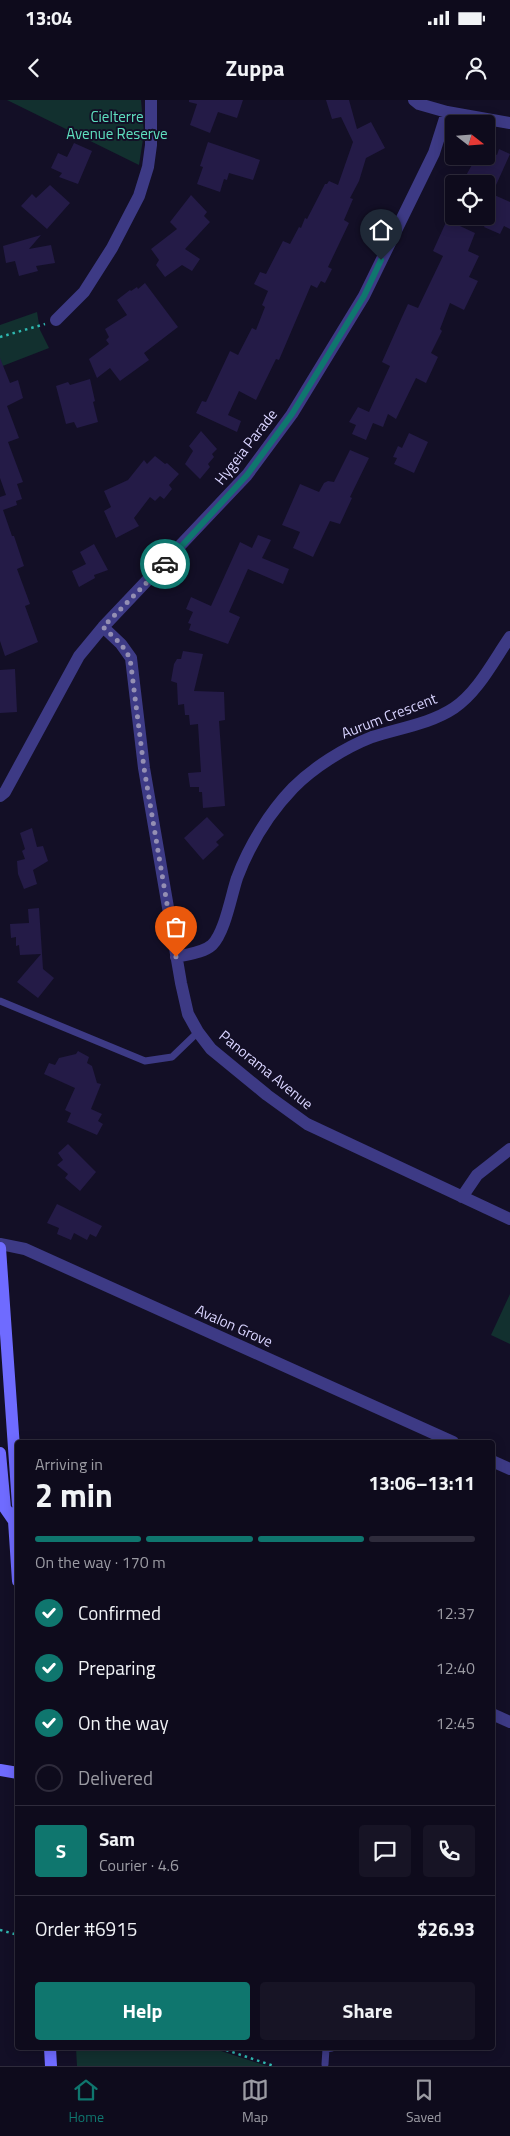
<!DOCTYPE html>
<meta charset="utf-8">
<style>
body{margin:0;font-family:"Titillium Web",sans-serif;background:#171425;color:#f1f3f6;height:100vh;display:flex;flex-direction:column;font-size:19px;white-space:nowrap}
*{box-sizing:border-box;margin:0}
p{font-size:16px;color:#9b9ba3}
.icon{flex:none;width:28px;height:28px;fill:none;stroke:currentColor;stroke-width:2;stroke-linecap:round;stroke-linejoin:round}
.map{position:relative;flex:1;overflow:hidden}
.drawer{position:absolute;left:15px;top:1340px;width:480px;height:610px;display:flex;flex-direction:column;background:#0e0b1c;border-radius:5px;box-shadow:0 2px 12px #0003,0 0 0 1px #2e2b3b}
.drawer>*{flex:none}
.needle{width:32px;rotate:107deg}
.controls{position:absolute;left:445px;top:15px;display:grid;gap:10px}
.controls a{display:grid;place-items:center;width:50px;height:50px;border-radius:5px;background:#0e0b1c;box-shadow:0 2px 12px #0003,0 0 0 1px #2e2b3b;font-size:25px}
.pin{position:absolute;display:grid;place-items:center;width:42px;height:42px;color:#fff;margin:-51px -21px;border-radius:50% 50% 50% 0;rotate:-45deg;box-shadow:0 0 5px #0007}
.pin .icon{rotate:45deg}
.courier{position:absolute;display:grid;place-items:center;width:50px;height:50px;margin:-25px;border:4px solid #0f766e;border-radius:50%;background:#fff;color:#222;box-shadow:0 1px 6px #0007}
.overview em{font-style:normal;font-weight:700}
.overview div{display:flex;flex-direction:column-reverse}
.overview{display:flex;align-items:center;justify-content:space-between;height:85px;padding:0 20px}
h1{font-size:32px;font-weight:700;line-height:38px}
.bar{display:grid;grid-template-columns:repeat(4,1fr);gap:8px 5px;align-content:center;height:60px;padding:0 20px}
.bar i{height:6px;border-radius:4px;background:#2e2b3b}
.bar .current{background:#0f766e}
.bar p{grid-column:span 4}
.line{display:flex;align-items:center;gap:12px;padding:0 20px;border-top:1px solid #2e2b3b}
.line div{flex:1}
.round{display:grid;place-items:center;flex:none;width:52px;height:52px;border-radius:5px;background:#171425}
ol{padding:0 20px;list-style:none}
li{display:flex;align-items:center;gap:15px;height:55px}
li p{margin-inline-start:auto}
li .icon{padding:5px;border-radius:50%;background:#0f766e;color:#fff;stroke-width:4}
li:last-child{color:#9b9ba3}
li i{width:28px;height:28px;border:2px solid #2e2b3b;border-radius:50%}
.primary-button{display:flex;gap:10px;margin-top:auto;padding:10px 20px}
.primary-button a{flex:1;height:58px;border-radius:5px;background:#0f766e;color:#fff;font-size:20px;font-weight:700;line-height:58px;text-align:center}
.primary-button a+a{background:#171425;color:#f1f3f6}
.status{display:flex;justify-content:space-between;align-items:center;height:35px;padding:0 25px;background:#0e0b1c;direction:ltr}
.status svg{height:14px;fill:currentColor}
header{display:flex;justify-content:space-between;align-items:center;height:65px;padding:0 20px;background:#0e0b1c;font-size:22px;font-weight:700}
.tabs{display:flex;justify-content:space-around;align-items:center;height:70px;border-top:1px solid #2e2b3b;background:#0e0b1c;font-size:14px;color:#9b9ba3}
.tabs a{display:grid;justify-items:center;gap:2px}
.tabs .current{color:#0f766e}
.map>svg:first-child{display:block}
.green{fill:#12302f}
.building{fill:#241b47}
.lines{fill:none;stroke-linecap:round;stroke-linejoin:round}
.path{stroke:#2fb8b0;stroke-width:2.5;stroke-dasharray:2.5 4;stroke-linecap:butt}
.lane{stroke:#3d3a85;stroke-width:7}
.street{stroke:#3d3a85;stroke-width:12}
.secondary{stroke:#6f6bff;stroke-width:12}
.done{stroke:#948fb3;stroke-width:5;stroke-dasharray:0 9}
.route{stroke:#0f766e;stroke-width:6}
.labels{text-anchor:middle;stroke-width:4;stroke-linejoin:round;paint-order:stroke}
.park-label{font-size:15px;fill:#5fe0c0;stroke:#130f26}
.street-label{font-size:15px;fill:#d9d4ff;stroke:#130f26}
</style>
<div class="status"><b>13:04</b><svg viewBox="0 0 49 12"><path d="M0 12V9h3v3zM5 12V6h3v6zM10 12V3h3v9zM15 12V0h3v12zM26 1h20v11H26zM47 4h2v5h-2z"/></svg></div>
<header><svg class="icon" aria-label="back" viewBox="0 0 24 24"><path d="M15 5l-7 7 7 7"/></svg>Zuppa<svg class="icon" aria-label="person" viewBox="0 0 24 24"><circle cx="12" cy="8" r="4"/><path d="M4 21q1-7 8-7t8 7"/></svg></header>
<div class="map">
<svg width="510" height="1966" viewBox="0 0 510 1966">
<rect width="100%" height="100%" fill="#130f26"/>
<path class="green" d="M 7,0 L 141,0 L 144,33 L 139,65 Z
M 37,212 L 40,230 L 49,248 L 0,267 L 0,225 Z
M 510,1194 L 510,1244 L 491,1235 Z
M 76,1948 L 212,1948 L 267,1966 L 77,1966 Z"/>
<path class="building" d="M 189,0 L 243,0 L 237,18 L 218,12 L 210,33 L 190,25 L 197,4 L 189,2 Z
M 326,0 L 349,0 L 357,29 L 371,22 L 385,48 L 366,58 L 359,81 L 350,98 L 353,99 L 344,120 L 349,123 L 328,167 L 332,169 L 325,183 L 321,181 L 317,188 L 311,185 L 279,260 L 276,259 L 256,300 L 239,291 L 228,315 L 241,321 L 237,332 L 196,313 L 202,301 L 206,302 L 230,251 L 238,255 L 252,228 L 256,230 L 265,207 L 262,205 L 268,191 L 254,184 L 260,172 L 266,174 L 283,141 L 290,144 L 299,127 L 301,128 L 305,118 L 307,119 L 325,84 L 327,84 L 329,81 L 338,85 L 353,42 L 341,17 L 332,19 Z
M 208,42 L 260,60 L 253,80 L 229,73 L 227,80 L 224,79 L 220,92 L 197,84 L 203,67 L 200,66 Z
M 74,43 L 92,51 L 78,84 L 59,77 L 62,73 L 51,68 L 58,53 L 67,57 Z
M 486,49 L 497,55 L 499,49 L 510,54 L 492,94 L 510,102 L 510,129 L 504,126 L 500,134 L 484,127 L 490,114 L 486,112 L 486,84 L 475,84 L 464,79 L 477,56 L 486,56 Z
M 50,85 L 70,103 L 47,129 L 21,106 L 32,94 L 36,98 Z
M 191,95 L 207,112 L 204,116 L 210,122 L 185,149 L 200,159 L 192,171 L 182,165 L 165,177 L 156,165 L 159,160 L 151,149 L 177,129 L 170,122 Z
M 447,120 L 475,133 L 468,151 L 479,156 L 469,177 L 478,181 L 464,210 L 450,203 L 440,229 L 442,231 L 431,253 L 438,257 L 426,283 L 416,278 L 396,319 L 388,314 L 383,327 L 373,323 L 366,340 L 352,334 L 356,325 L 349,322 L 358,307 L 369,312 L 390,266 L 382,262 L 402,217 L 408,204 L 418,208 L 443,156 L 433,151 Z
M 41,135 L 29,149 L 51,145 L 55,163 L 36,166 L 38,171 L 19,176 L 15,161 L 6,163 L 3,146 Z
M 145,183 L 178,227 L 144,253 L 149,260 L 120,281 L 110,268 L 97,278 L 89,259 L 109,244 L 106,240 L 109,237 L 105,229 L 127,215 L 117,200 L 130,190 L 131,191 L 137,187 L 138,189 Z
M 0,258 L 10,283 L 18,280 L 23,298 L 7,306 L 19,338 L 8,342 L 23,382 L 17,384 L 22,399 L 16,401 L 17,405 L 3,410 L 12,436 L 14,436 L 24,466 L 17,469 L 30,504 L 25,506 L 38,542 L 5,556 L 0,541 L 0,397 L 6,395 L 0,378 Z
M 90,279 L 95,301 L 93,302 L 98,322 L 77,328 L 74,322 L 66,324 L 56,286 L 68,282 L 70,285 Z
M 201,331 L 217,349 L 212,354 L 214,357 L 208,364 L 210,367 L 200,379 L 185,364 L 193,351 L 189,346 Z
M 409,333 L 428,342 L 414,373 L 394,364 L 397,358 L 393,357 L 398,346 L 402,348 Z
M 350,350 L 369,358 L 350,397 L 352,398 L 340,424 L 330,421 L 313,457 L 293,448 L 300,432 L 282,425 L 300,384 L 319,392 L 324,383 L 328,381 L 334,382 Z
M 155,356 L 165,364 L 167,363 L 179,374 L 169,385 L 172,389 L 164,399 L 160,396 L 155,401 L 150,397 L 134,418 L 139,426 L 116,438 L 104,411 L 111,407 L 104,391 L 128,380 L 144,360 L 147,364 Z
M 258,435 L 271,440 L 262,458 L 289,469 L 283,484 L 248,469 L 229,512 L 240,517 L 228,544 L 189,530 L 191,524 L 188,523 L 193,512 L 186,509 L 191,497 L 211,506 L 240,442 L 252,448 Z
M 94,444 L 108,470 L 94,475 L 95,478 L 79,487 L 72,471 L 86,464 L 80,452 Z
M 183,551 L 203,554 L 194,591 L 224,592 L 225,620 L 219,621 L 225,706 L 203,708 L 202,692 L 199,692 L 199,687 L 190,687 L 188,673 L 201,672 L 198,624 L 190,625 L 189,615 L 185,615 L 184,604 L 178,605 L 177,583 L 171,581 L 174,564 L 177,559 L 181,559 Z
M 15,569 L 17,612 L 0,613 L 0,570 Z
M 207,717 L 224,735 L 216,742 L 219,745 L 203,760 L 184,738 Z
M 32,728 L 37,747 L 43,746 L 48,761 L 33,770 L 37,784 L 24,789 L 18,774 L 17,761 L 25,759 L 22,751 L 25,749 L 20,733 Z
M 39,808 L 43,869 L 54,878 L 38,898 L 17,882 L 41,854 L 20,855 L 19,845 L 16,846 L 16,837 L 11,838 L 10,824 L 29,823 L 28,809 Z
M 78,951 L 89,957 L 87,963 L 92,966 L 97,983 L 101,984 L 91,1009 L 102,1014 L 98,1021 L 103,1024 L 97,1035 L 67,1022 L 71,1013 L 65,1010 L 75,988 L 44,974 L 49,963 L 55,965 L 59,958 L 76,954 Z
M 68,1044 L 96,1072 L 80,1091 L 65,1078 L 68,1074 L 57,1065 L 63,1060 L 58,1053 Z
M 57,1104 L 102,1126 L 96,1137 L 90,1134 L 87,1140 L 74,1133 L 71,1140 L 57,1134 L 59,1128 L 47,1123 Z"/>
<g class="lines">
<path class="path" d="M 0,237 L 45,224
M 0,1830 L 18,1835
M 220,1948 L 274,1966"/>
<path class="lane" d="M 0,901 L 145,961 L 172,957 L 198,932
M 325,1964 L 326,1949 L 332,1948"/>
<path class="street" d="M 447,12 L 510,23
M 56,220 L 84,192 L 112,148 L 139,96 L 148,67 L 151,45 L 151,0
M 103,527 L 121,544 L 131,558 L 144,668 L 181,883 L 188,914 L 198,932 L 211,949 L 267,995 L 307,1024 L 510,1119
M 0,696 L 5,692 L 79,556 L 103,527 L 247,375 L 292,314 L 364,196 L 434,53 L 447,12 L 419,4 L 414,0
M 176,857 C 188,854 203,853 212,845 C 225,832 231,796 237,778 C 249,746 269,713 293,688 C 314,667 344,648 372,637 C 399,628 430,624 454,608 C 478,592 494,560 510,537
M 462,1097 L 477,1075 L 510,1049
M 0,1144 L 25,1149 L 453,1342
M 492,1361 L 510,1369
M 492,1614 L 510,1622"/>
<path class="secondary" d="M 0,1148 L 18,1405
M 0,1353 L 5,1408 L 14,1421
M 18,1409 L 14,1421 L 18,1481
M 0,1670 L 18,1673
M 50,1948 L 51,1966"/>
</g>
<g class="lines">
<path class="done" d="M 165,464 L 103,527 L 121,544 L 130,558 L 144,668 L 176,857"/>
<path class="route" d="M 165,464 L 247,375 L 292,314 L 364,196 L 381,160"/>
</g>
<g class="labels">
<g class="park-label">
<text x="117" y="22">Cielterre<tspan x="117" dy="17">Avenue Reserve</tspan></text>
</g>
<g class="street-label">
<text transform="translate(246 347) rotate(-52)" y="5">Hygeia Parade</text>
<text transform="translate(389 616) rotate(-21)" y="5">Aurum Crescent</text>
<text transform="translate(266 970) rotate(39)" y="5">Panorama Avenue</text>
<text transform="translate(234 1226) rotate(24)" y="5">Avalon Grove</text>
</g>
</g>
</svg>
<div class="controls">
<a><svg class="needle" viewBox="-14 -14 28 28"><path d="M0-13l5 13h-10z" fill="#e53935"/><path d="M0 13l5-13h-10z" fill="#9b9ba3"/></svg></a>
<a><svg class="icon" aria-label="locate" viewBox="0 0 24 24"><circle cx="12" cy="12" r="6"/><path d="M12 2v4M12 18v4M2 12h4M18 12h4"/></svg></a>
</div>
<div class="pin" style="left:176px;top:857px;background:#ea580c"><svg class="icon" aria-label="bag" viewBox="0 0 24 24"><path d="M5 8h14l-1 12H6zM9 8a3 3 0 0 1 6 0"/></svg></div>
<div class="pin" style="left:381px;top:160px;background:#1f2937"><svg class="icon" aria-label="home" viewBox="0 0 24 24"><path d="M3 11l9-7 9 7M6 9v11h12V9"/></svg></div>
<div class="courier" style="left:165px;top:464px"><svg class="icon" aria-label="car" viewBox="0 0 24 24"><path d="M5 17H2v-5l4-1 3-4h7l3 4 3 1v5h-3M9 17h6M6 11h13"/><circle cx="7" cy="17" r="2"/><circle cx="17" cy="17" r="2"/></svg></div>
<section class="drawer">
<div class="overview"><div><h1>2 min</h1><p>Arriving in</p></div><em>13:06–13:11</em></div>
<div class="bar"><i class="current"></i><i class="current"></i><i class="current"></i><i></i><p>On the way · 170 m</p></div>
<ol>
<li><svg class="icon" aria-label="check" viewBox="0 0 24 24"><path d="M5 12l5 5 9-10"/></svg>Confirmed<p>12:37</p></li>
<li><svg class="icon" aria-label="check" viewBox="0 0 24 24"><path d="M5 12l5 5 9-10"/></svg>Preparing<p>12:40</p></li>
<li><svg class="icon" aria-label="check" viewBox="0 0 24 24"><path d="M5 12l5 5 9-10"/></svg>On the way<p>12:45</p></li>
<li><i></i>Delivered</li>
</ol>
<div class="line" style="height:90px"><b class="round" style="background:#0f766e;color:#fff">S</b><div><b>Sam</b><p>Courier · 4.6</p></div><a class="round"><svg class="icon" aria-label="chat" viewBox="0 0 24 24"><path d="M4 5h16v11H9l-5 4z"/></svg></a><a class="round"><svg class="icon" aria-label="phone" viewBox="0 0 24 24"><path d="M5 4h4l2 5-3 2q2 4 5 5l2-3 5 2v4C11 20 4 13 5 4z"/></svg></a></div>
<div class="line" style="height:65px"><div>Order #6915</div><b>$26.93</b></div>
<div class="primary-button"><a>Help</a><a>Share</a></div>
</section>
</div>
<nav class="tabs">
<a class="current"><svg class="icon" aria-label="home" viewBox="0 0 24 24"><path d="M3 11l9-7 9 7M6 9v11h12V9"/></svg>Home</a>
<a><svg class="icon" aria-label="map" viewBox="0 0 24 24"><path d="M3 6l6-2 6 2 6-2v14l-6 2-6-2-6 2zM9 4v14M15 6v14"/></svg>Map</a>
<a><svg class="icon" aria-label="saved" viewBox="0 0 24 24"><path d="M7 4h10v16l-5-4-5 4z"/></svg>Saved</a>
</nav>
